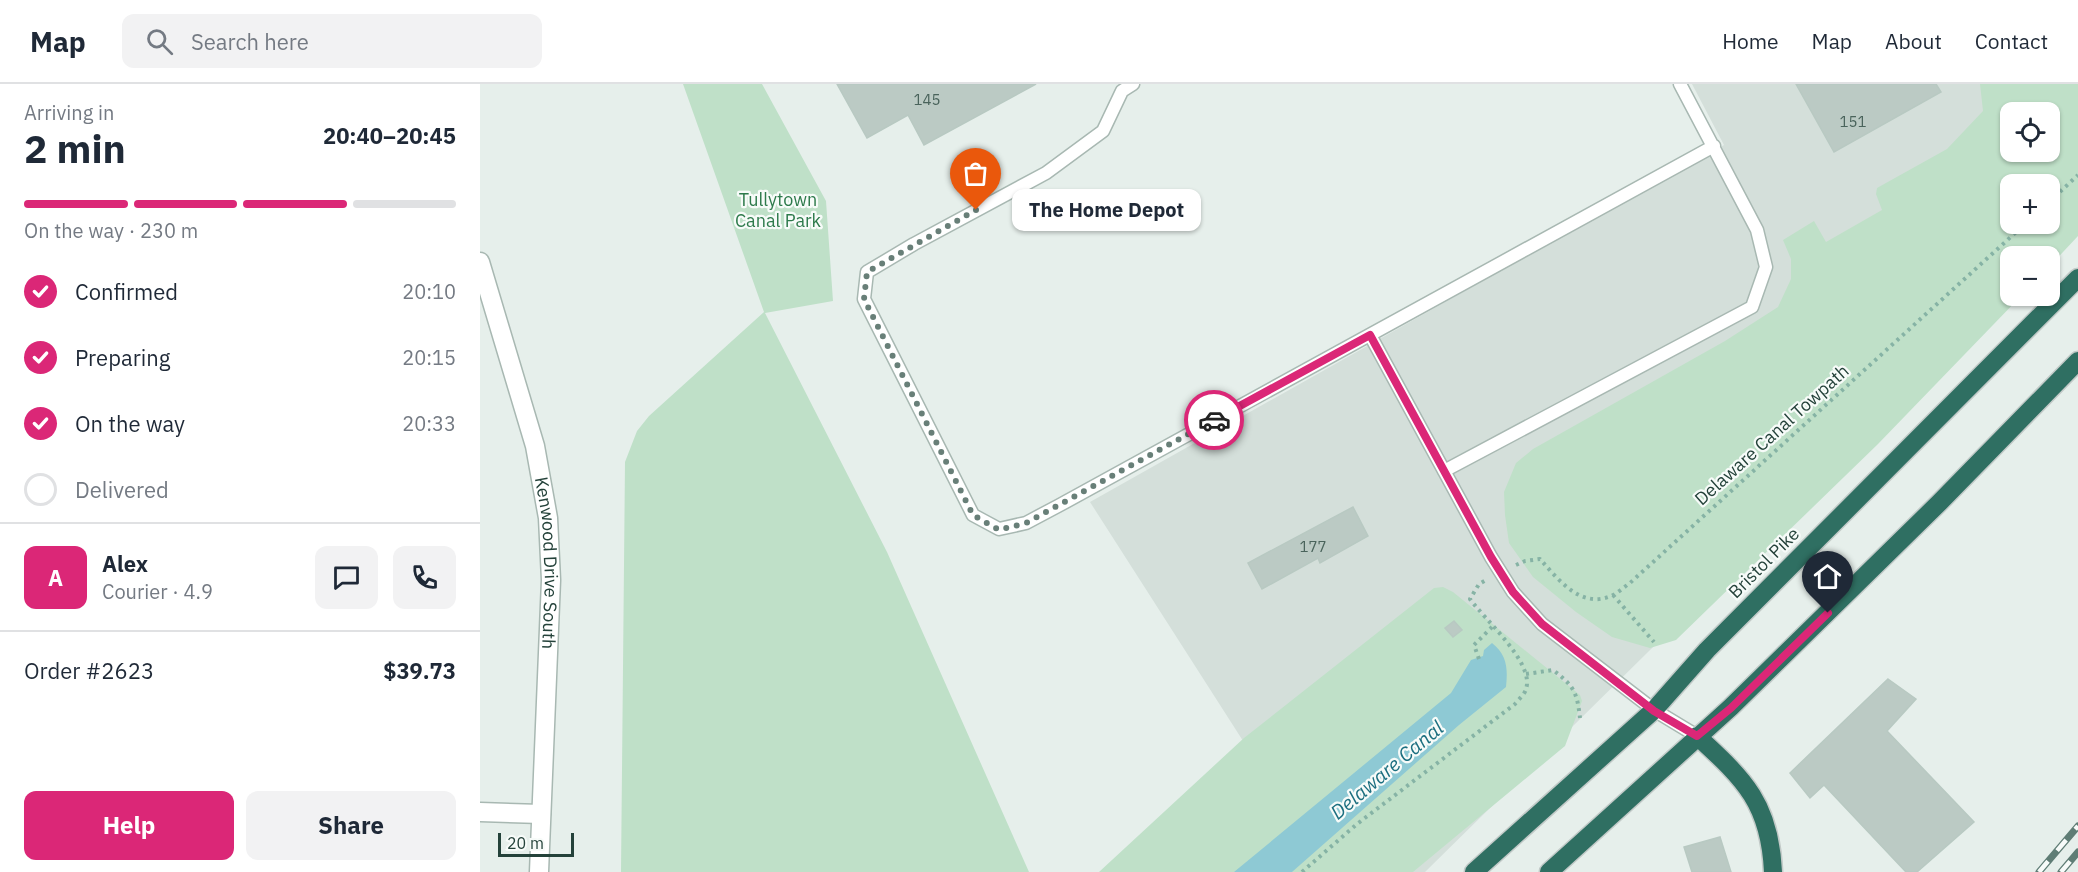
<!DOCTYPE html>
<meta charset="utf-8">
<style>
body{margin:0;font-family:"IBM Plex Sans",sans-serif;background:#f2f2f3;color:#1f2937;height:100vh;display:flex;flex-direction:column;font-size:22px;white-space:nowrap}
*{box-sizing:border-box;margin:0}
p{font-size:20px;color:#747a83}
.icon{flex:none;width:33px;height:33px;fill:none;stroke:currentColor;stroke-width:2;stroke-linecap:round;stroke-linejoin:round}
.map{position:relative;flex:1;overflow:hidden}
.panel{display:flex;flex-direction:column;background:#fff;width:480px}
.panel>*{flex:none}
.buttons{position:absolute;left:1520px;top:18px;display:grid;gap:12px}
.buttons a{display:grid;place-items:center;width:60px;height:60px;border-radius:12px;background:#fff;box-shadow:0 2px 4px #0004;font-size:30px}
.scale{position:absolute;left:18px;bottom:15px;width:76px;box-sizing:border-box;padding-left:6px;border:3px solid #24423a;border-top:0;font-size:16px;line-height:21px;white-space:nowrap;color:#24423a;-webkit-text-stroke:4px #f7fbf9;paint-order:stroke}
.pin{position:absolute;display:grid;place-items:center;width:51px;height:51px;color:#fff;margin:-62px -26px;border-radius:50% 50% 50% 0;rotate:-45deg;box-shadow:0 0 6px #0007}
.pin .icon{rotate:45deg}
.courier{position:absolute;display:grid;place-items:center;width:60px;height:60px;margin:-30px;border:4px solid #db2777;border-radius:50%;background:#fff;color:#222;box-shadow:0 2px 8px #0007}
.bubble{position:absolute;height:42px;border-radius:12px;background:#fff;box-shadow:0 2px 4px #0004;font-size:20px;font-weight:800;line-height:42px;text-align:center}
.summary em{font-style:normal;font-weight:800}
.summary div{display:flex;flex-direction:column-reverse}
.summary{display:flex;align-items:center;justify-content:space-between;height:102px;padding:0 24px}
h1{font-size:39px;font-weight:800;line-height:45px}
.bar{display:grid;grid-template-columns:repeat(4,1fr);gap:9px 6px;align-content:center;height:72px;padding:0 24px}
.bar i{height:8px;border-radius:4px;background:#e0e1e3}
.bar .current{background:#db2777}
.bar p{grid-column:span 4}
.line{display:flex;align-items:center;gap:15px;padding:0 24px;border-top:2px solid #e0e1e3}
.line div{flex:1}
.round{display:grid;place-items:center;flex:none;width:63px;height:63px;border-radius:12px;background:#f2f2f3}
ol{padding:0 24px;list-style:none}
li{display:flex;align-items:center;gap:18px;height:66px}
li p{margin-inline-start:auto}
li .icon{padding:6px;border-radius:50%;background:#db2777;color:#fff;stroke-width:4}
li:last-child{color:#747a83}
li i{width:33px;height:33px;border:3px solid #e0e1e3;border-radius:50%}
.cta{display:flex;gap:12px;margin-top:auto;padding:12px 24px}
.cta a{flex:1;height:69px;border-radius:12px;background:#db2777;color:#fff;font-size:24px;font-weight:800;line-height:69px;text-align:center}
.cta a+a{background:#f2f2f3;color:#1f2937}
header{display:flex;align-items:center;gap:36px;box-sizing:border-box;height:84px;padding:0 30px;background:#fff;border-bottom:2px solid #e0e1e3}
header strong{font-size:28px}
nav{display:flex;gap:33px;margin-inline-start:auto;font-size:21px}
.search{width:420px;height:54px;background:#f2f2f3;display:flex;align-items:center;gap:15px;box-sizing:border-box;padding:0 21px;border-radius:12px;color:#747a83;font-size:22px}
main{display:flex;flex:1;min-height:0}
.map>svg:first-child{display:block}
.built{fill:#d4dfda;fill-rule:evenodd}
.green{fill:#bfe0c8;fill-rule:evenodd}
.water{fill:#8ec9d4}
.building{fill:#bbcac4;stroke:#b8c9c2;stroke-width:1.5}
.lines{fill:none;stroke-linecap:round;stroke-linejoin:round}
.lane-casing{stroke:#a8b8b2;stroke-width:15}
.street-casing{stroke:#a8b8b2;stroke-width:21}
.highway-casing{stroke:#c2cac8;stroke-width:21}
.path{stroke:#86b3a5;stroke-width:4;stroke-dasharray:3 4.5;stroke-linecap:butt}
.lane{stroke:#fff;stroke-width:12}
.street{stroke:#fff;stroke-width:18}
.highway{stroke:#2f6f62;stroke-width:18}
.rail-casing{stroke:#5f7d75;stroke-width:7}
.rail{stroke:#f7fbf9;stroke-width:4.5;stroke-dasharray:14;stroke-linecap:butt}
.done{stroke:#687f78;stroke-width:6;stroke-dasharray:0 10.8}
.route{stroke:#db2777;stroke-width:8}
.labels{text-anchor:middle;stroke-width:4.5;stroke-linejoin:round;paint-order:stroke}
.number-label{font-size:15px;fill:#4a645c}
.park-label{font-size:18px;fill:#2d7a4b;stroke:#f7fbf9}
.street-label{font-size:18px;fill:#24423a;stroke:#f7fbf9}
.water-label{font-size:20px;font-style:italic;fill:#1c6f80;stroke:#f7fbf9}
</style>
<header>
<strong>Map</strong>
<div class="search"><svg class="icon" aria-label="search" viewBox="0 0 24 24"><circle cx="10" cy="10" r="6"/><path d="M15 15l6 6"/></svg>Search here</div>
<nav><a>Home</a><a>Map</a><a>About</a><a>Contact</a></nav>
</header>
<main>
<section class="panel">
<div class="summary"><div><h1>2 min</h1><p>Arriving in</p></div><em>20:40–20:45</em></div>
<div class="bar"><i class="current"></i><i class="current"></i><i class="current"></i><i></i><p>On the way · 230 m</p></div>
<ol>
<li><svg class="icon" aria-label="check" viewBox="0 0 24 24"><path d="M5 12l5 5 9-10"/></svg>Confirmed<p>20:10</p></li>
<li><svg class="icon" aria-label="check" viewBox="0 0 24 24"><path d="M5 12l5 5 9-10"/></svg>Preparing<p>20:15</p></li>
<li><svg class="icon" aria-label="check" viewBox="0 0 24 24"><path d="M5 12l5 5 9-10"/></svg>On the way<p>20:33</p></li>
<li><i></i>Delivered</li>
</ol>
<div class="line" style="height:108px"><b class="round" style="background:#db2777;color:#fff">A</b><div><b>Alex</b><p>Courier · 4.9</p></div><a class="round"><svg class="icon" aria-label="chat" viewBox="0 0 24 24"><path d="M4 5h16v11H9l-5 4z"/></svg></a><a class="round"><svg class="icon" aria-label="phone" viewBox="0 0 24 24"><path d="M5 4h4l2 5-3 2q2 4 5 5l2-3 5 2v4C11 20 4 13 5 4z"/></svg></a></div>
<div class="line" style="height:78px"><div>Order #2623</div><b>$39.73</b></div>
<div class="cta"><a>Help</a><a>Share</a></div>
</section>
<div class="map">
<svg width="1598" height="788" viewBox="0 0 1598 788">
<rect width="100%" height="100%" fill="#e6efeb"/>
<path class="built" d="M 1212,0 L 1598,0 L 1569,173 L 1530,172 L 1530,211 L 945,788 L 847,788 L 610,418 L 1244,61 ZM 1530,28 L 1569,28 L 1569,68 L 1530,68 ZM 1530,100 L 1569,100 L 1569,140 L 1530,140 Z"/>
<path class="green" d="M 203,0 L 282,0 L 346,117 L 353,217 L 285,229 L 407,468 L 549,788 L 141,788 L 145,378 L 157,347 L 169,332 L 284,228 Z
M 1500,0 L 1598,0 L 1598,152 L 1569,183 L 1569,172 L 1530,172 L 1530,212 L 1541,212 L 1398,360 L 1196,556 L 1170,564 L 1132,553 L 1096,528 L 1053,493 L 1029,459 L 1025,431 L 1024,408 L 1036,379 L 1053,365 L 1245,257 L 1298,223 L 1311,195 L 1311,175 L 1303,156 L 1334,137 L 1346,158 L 1402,126 L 1396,110 L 1397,104 L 1467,65 L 1503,27 ZM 1569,28 L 1569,68 L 1530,68 L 1530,28 ZM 1569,100 L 1569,140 L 1530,140 L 1530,100 Z
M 963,503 L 973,508 L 1100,611 L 1102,617 L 1085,662 L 933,788 L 619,788 L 764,654 L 954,504 Z"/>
<path class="water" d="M 1012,559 C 1027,571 1028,584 1026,603 L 979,641 L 812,788 L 754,788 L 971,609 L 991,576 L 1003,572 L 1004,566 Z"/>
<path class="building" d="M 357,0 L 556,0 L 444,61 L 428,31 L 387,54 Z
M 1316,0 L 1456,0 L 1461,8 L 1354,68 Z
M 873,423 L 888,452 L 840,479 L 838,474 L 782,505 L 768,479 Z
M 974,537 L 982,546 L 973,553 L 965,544 Z
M 1408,595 L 1436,615 L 1407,647 L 1494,738 L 1437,788 L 1426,788 L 1344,701 L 1330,714 L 1310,689 Z
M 1240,753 L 1251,788 L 1212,788 L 1204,763 Z"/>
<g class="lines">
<g class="lane-casing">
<path id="lane" d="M 653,0 L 642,7 L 623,47 L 566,89 L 434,160 L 387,188 L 384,215 L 493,431 L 519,445 L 546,439 L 578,422 L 1234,62
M 890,251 L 1011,473 L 1033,508 L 1062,540 L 1174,626 L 1217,652
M 964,387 L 1272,223 L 1286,183 L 1277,146 L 1200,0"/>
</g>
<g class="street-casing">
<g id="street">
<path id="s1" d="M 0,178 L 55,362 L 68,434 L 71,496 L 59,788"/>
<path d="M 0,728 L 61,730"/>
</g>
</g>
<g class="highway-casing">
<path id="highway" d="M 1217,652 C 1265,696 1290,720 1293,788
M 994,788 L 1174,626 L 1227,566 L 1598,194
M 1069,788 L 1251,623 L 1460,418 L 1598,277"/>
</g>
<path class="path" d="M 1569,118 L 1598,91
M 1036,481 L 1045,477 L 1060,475 C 1078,495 1100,525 1131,512 C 1138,509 1144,503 1150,499 L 1545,140
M 1133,511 L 1174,558
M 999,575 L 994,561 L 1012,543
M 1046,590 L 1073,586 C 1094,602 1097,608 1100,634
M 822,788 L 877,740 L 1035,620 C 1038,616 1045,610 1046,605 C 1055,579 1004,535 990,515 L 999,500 L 1006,496"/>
<use href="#lane" class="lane"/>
<use href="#street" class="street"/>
<use href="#highway" class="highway"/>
<g class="rail-casing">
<path id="rail" d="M 1559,788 L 1598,742
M 1581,788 L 1598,768"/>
</g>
<use href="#rail" class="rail"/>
</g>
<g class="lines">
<path class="done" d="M 496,126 L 387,188 L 384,215 L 493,431 L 519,446 L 546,439 L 734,336"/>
<path class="route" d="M 734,336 L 890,251 L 1011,473 L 1033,508 L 1062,540 L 1174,627 L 1217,652 L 1251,624 L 1348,529"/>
</g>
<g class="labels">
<g class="number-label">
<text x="447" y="21">145</text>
<text x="1373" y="43">151</text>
<text x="833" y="468">177</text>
</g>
<g class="park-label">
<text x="298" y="122">Tullytown<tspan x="298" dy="21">Canal Park</tspan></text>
</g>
<g class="street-label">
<text transform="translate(1292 351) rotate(-42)" y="6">Delaware Canal Towpath</text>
<text dy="6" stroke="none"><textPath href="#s1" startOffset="310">Kenwood Drive South</textPath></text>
<text transform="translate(1284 479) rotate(-45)" y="6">Bristol Pike</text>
</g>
<g class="water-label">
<text transform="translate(907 686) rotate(-40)" y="7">Delaware Canal</text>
</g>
</g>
</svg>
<div class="buttons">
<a><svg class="icon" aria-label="locate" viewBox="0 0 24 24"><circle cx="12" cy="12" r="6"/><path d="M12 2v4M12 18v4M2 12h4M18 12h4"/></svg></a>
<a>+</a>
<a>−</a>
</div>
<div class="scale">20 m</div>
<div class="pin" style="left:496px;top:126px;background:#ea580c"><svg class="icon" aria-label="bag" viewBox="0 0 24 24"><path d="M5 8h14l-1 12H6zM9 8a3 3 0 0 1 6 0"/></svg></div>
<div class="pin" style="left:1348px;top:529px;background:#1f2937"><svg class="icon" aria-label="home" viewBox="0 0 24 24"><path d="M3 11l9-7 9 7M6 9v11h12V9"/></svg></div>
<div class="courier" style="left:734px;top:336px"><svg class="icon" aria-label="car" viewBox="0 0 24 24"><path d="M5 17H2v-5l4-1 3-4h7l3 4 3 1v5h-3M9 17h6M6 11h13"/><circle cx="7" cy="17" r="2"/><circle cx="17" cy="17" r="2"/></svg></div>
<div class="bubble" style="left:532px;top:105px;width:189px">The Home Depot</div>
</div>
</main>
